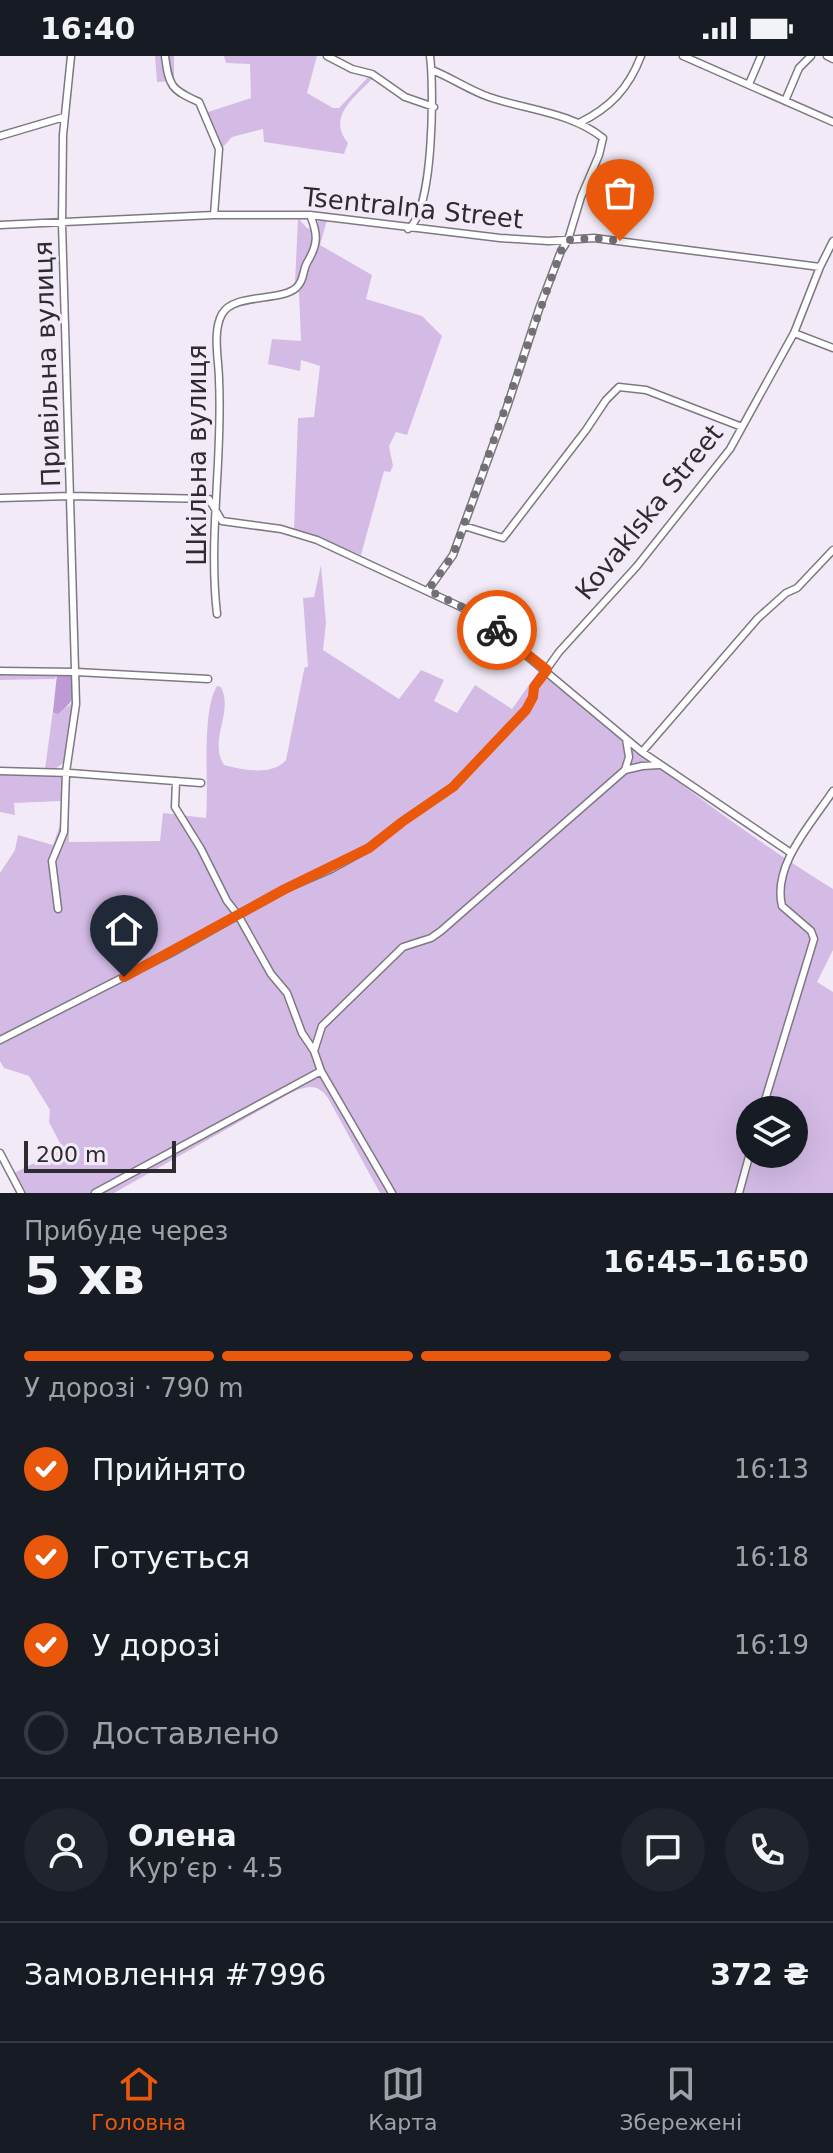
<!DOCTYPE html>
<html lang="uk">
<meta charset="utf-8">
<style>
body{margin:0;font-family:"DejaVu Sans",sans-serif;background:#20242c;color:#f1f3f6;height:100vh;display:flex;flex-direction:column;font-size:30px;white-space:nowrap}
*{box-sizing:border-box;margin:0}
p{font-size:26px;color:#9ea1a6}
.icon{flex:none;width:44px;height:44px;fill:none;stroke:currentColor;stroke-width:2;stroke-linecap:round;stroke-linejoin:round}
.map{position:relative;height:1137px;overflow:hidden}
.details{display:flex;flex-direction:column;background:#171b24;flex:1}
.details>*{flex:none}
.fabs{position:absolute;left:736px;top:1040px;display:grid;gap:16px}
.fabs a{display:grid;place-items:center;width:72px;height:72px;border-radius:50%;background:#171b24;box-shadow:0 8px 32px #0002;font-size:40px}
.scale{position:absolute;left:24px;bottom:20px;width:152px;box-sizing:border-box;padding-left:8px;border:4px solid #2f2c31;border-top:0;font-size:22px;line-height:28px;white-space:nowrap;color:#2f2c31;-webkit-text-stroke:6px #f2ebf7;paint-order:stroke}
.pin{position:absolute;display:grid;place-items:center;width:68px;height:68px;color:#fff;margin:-82px -34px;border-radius:50% 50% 50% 0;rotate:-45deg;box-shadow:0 0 8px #0007}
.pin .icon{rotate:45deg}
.courier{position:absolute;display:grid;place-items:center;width:80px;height:80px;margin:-40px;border:6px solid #ea580c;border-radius:50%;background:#fff;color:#222;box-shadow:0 2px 10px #0007}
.summary em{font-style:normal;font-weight:800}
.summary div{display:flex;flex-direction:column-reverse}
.summary{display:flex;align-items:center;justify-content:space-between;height:136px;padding:0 24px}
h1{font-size:52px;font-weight:800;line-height:60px}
.bar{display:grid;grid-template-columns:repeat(4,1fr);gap:12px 8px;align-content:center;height:96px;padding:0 24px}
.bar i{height:10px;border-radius:6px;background:#363941}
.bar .on{background:#ea580c}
.bar p{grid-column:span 4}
.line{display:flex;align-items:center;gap:20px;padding:0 24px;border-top:2px solid #363941}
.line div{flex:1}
.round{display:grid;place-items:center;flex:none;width:84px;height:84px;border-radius:42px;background:#20242c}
ol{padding:0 24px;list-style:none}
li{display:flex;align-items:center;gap:24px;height:88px}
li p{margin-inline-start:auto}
li .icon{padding:8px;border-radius:50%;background:#ea580c;color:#fff;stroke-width:4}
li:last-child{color:#9ea1a6}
li i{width:44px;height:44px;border:4px solid #363941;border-radius:50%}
.status{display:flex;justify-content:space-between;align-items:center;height:56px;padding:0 40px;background:#171b24;direction:ltr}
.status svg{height:22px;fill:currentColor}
.menu{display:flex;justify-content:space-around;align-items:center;height:112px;border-top:2px solid #363941;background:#171b24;font-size:22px;color:#9ea1a6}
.menu a{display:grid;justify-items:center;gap:4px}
.menu .on{color:#ea580c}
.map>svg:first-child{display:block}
.green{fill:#d4bbe6;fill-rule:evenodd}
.forest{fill:#bd9ad5}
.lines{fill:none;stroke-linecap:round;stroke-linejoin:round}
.minor-casing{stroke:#7e7883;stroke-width:9}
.minor{stroke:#fff;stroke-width:6}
.done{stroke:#736f76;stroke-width:8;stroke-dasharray:0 14.4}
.route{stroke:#ea580c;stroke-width:10}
.labels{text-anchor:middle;stroke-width:6;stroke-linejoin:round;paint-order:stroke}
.street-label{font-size:26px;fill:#2f2c31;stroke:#f2ebf7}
</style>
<div class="status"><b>16:40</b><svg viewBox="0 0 49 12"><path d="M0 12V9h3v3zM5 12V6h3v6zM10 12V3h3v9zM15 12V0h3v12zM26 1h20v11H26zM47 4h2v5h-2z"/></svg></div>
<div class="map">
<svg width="833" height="1137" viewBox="0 0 833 1137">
<rect width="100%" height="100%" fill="#f2ebf7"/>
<path class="green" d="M 155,0 L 174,0 L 174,25 L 157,26 Z
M 224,0 L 317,0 L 307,37 L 333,52 L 339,52 L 372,17 L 410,41 L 430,48 L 430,54 L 376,24 L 371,24 C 353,43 327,61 348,87 L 344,98 L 264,86 L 263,73 L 232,81 L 223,91 L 215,92 L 202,58 L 251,42 L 250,8 L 226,7 Z
M 298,162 L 307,172 L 312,173 L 318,165 L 327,164 L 320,189 L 372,219 L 366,243 L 422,260 L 442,280 L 407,379 L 396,376 L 389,390 L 393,410 L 390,416 L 384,415 L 361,499 L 294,473 L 298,362 L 314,361 L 320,310 L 301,304 L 300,315 L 268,308 L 272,283 L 301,285 L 299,237 L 295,227 Z
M 321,509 L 326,567 L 323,594 L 399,643 L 421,614 L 444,624 L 434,645 L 457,657 L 475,629 L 512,653 L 539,615 C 633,693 730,769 833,833 L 833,894 L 817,926 L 833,936 L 833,1137 L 380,1137 L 328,1042 C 316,1025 304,1031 287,1039 L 114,1137 L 24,1137 L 14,1117 L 63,1093 L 49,1066 L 50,1054 L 29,1020 L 4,1012 L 0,1005 L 0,817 L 15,794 L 18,779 L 53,789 L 61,766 L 61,745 L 14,747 L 15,759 L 0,756 L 0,716 L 58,717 L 68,722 L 69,786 L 160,785 L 163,757 L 206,762 C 209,729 201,656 217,630 L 221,631 C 234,657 208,684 224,709 C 243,714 272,720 286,704 L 304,614 L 305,611 L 308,611 L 303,542 L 314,541 ZM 750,1054 L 794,1054 L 794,1098 L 750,1098 Z
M 0,617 L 57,618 L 55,623 L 0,624 Z
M 74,639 L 66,705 L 55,713 L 45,713 L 53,654 L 59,657 L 71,648 Z"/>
<path class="forest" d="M 57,618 L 72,619 C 74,641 76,644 58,658 L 53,656 Z"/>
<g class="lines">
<g class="minor-casing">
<path id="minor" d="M 165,0 C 169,30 171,34 199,46 L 219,93 L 214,159
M 327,0 L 352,13 L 372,18 L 405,41 L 434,51
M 683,0 L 833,66
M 827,0 L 833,3
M 749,28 L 761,0
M 785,45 L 799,12 L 811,0
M 579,67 C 610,52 629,32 641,0
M 0,80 L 64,61
M 0,169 L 214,159 L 310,159 L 500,182 L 548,185 L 594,182 L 820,211
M 408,173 C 434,155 434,31 430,0
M 794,277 L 833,292
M 0,442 L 71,440 L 209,443 L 222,465 L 281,473 L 317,484 L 478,559 L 642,696 L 791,797
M 464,470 L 503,482 L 586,374 L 606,344 L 619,331 L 646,334 L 742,371
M 428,534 L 453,499 L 507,351 L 540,250 L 561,195 L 568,184 L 581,141 L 599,99 L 603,82 C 570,56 527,54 489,41 C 469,34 452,22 432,14
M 217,558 C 208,481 223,402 219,324 C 219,305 212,276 222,258 C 234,237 279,246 296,232 C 305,224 302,214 308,205 C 318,188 318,178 310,159
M 0,615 L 76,616 L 208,623
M 642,696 L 758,562 L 786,537 L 797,532 L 833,494
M 625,714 L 629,701 L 626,683
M 0,715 L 70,717 L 201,727
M 176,725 L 175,751 L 201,793 L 227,845 L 238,859 L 271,918 L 287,937 L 302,977 L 314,995 L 321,1015
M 58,853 L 52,805 L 64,776 L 66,716 L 76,648 L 62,167 L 63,79 L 71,0
M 0,984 L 171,897 L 285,833 L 331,813 L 369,792 L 402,766 L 453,731 L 526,654 L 533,641 L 534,631 L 559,596 L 637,510 L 730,393 L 794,277 L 820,211 L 833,185
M 314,995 L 322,970 L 403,891 L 431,882 L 441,875 L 625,714 L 642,710 L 659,709
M 762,1054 L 814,883 L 811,875 L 782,850 C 772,809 812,767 833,735
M 0,1097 L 21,1137
M 95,1137 L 321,1015 L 392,1137
M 739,1137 L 750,1097"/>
</g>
<use href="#minor" class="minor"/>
</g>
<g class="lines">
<path class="done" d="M 497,574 L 478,559 L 428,534 L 453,499 L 561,195 L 568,184 L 594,182 L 620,185"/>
<path class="route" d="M 124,921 L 285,833 L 369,792 L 402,766 L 453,731 L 526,654 L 533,641 L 534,631 L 547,614 L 497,574"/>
</g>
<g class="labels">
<g class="street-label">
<text transform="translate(413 152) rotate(6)" y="9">Tsentralna Street</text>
<text transform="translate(47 308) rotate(-92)" y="9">Привільна вулиця</text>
<text transform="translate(197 399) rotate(-90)" y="9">Шкільна вулиця</text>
<text transform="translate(649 456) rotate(-51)" y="9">Kovaklska Street</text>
</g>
</g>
</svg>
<div class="fabs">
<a><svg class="icon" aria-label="layers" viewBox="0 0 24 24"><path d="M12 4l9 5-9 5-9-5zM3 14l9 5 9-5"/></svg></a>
</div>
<div class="scale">200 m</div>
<div class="pin" style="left:620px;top:185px;background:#ea580c"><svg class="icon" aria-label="bag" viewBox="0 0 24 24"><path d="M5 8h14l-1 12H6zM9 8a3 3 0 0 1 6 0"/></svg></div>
<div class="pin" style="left:124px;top:921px;background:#1f2937"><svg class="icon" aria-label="home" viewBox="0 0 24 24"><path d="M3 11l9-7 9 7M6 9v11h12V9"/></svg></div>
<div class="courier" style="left:497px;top:574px"><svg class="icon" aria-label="bike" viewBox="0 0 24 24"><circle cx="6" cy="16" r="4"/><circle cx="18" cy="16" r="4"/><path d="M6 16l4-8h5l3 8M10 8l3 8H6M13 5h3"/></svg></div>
</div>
<section class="details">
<div class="summary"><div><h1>5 хв</h1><p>Прибуде через</p></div><em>16:45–16:50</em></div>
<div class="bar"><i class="on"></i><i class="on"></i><i class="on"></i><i></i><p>У дорозі · 790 m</p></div>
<ol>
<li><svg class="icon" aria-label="check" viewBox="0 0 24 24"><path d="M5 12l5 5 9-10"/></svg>Прийнято<p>16:13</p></li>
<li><svg class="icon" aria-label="check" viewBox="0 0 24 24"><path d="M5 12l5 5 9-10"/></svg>Готується<p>16:18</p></li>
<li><svg class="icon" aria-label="check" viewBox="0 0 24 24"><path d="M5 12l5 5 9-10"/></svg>У дорозі<p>16:19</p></li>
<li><i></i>Доставлено</li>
</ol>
<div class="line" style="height:144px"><a class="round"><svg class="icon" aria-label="person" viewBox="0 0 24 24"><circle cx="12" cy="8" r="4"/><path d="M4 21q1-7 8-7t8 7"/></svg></a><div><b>Олена</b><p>Кур’єр · 4.5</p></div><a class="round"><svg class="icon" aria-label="chat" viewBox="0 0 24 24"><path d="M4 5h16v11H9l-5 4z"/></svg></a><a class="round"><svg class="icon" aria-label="phone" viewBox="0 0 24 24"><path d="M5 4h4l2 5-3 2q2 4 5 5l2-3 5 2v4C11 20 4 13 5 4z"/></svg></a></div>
<div class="line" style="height:104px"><div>Замовлення #7996</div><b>372 ₴</b></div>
</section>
<nav class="menu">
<a class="on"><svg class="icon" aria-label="home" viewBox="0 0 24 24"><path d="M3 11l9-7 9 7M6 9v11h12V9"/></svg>Головна</a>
<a><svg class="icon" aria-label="map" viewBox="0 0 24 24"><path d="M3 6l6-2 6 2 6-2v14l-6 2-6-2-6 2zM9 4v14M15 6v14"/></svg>Карта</a>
<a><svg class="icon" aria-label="saved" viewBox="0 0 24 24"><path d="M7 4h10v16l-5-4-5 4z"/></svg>Збережені</a>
</nav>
